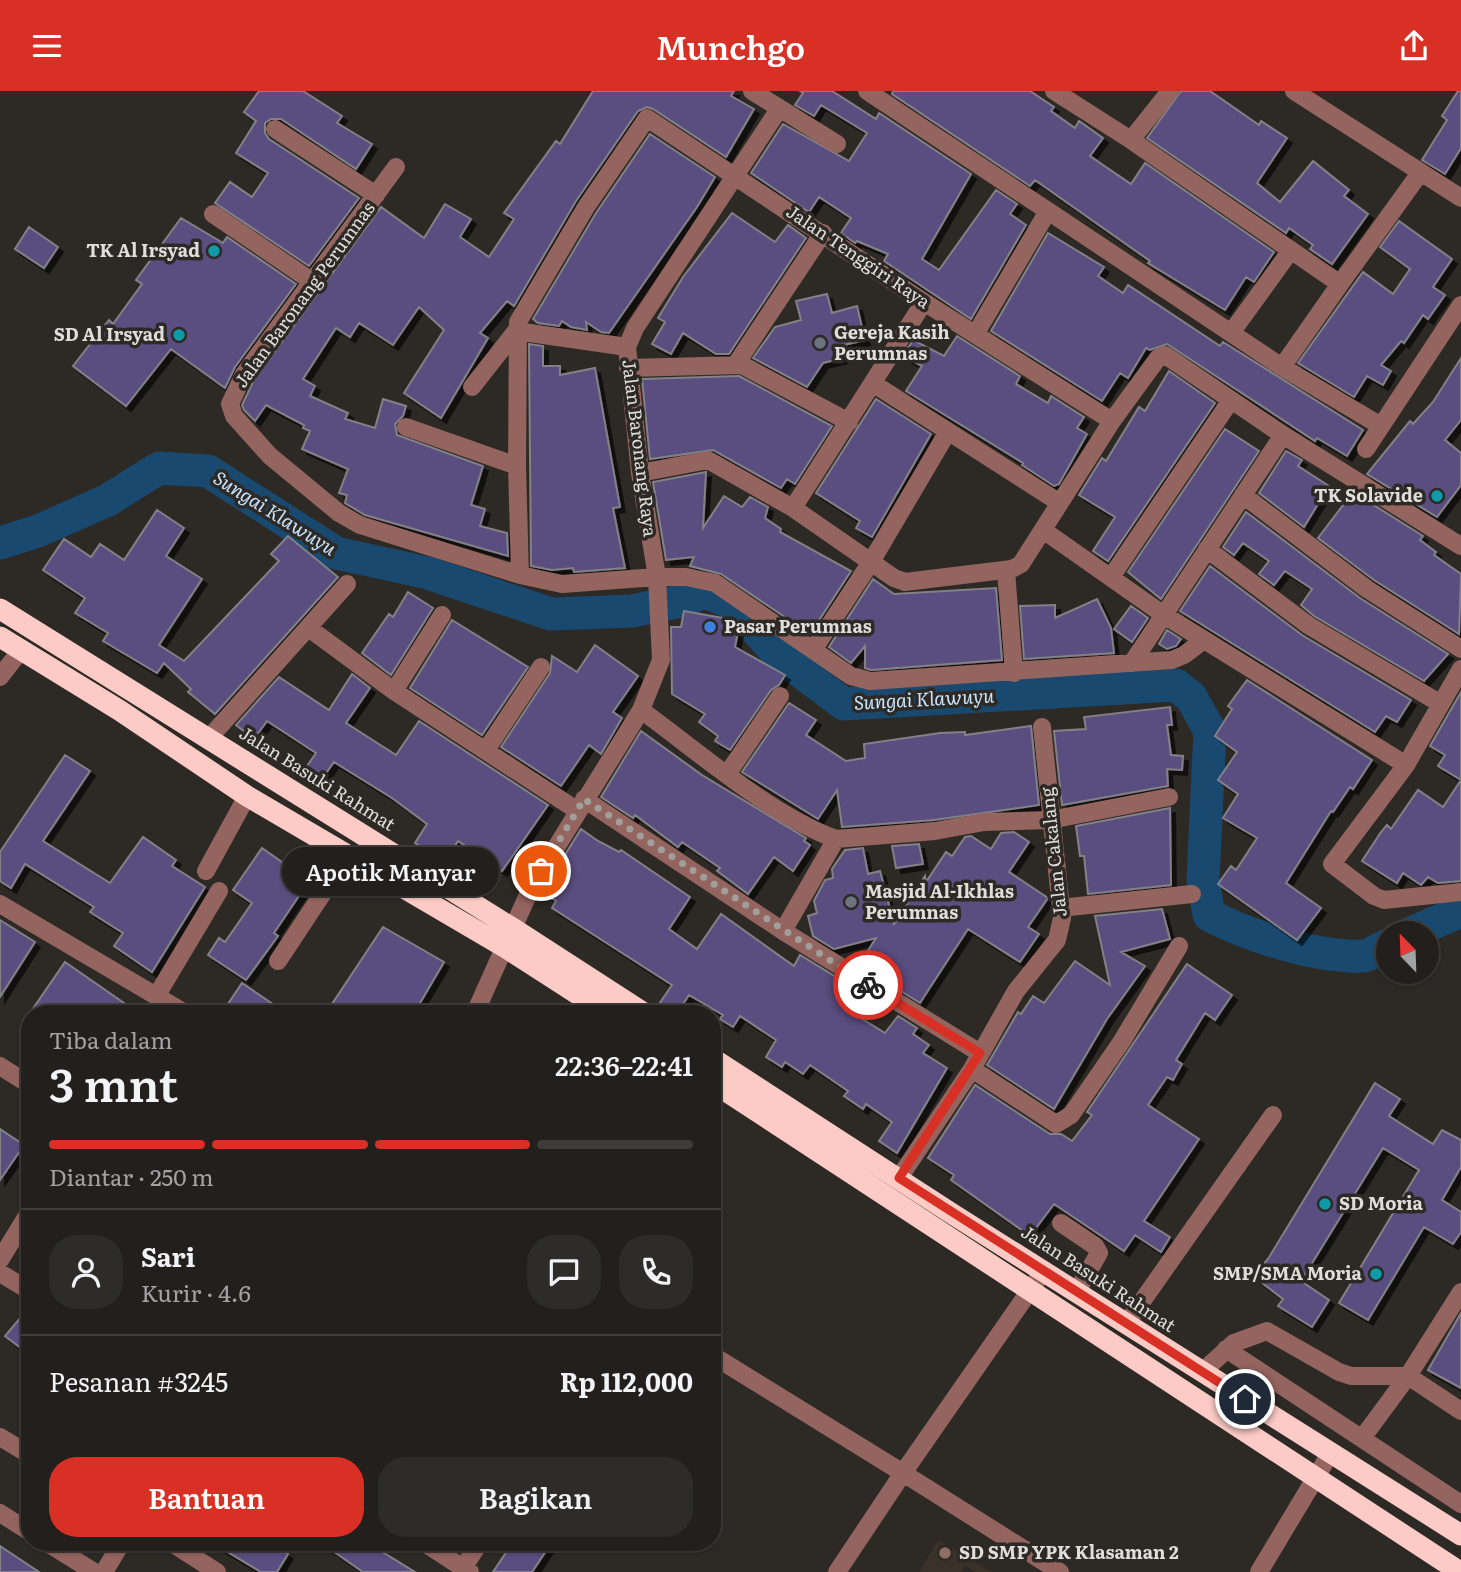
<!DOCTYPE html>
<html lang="id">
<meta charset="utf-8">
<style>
body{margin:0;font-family:Literata,serif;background:#2e2c29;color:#f1f3f6;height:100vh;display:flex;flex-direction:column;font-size:26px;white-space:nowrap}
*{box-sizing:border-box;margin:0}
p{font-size:23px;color:#a2a2a3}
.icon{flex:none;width:38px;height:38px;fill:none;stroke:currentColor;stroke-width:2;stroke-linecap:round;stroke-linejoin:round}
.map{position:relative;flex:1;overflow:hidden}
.side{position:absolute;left:21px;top:914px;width:700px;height:546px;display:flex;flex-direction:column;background:#221f1c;border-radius:28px;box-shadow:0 2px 5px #0004,0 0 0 2px #3f3d3b}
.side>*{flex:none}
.needle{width:46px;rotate:337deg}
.fabs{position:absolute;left:1376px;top:830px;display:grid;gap:14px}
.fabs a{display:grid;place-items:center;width:63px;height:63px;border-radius:50%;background:#221f1c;box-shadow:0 2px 5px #0004,0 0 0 2px #3f3d3b;font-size:35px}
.pin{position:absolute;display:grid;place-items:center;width:60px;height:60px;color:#fff;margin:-30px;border:4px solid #fff;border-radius:50%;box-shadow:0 2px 7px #0007}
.courier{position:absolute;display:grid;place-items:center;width:70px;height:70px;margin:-35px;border:5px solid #d93025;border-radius:50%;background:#fff;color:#222;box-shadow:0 2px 9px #0007}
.bubble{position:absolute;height:49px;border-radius:24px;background:#221f1c;box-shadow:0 2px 5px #0004,0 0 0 2px #3f3d3b;font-size:23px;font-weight:600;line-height:49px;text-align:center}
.overview em{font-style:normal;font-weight:600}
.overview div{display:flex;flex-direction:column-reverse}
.overview{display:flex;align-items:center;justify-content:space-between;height:119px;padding:0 28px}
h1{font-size:46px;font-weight:600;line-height:52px}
.bar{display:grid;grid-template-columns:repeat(4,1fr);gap:10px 7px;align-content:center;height:84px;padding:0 28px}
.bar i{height:9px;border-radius:5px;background:#3f3d3b}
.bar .on{background:#d93025}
.bar p{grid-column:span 4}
.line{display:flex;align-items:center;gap:18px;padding:0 28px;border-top:2px solid #3f3d3b}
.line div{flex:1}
.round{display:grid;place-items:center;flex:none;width:74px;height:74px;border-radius:28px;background:#2e2c29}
.primary-button{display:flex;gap:14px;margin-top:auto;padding:14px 28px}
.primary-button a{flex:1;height:80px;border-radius:28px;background:#d93025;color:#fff;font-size:28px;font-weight:600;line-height:80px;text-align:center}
.primary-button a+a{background:#2e2c29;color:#f1f3f6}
header{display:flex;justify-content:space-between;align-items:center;height:91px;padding:0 28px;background:#d93025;color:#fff;font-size:32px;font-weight:600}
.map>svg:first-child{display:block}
.built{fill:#3a3129}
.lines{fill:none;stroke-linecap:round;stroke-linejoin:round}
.river{stroke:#19496e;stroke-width:33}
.building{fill:#5a4d7f;stroke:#828187;stroke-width:2;filter:url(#shadow)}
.minor{stroke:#94645f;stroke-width:18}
.highway{stroke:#fccbc5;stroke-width:21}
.done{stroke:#a19f9b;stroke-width:7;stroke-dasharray:0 12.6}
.route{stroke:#d93025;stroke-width:9}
.culture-dot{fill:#0f9aa8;stroke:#2d2925;stroke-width:2.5}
.worship-dot{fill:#6b7280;stroke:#2d2925;stroke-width:2.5}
.shop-dot{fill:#3f7fe0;stroke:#2d2925;stroke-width:2.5}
.education-dot{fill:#8d6e63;stroke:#2d2925;stroke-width:2.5}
.labels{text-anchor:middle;stroke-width:7;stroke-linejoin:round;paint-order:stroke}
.poi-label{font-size:18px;font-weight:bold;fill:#e0dedb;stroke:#2d2925;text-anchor:start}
.street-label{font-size:18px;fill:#e0dedb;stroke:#2d2925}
.water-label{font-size:19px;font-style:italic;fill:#c8e3fc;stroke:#2d2925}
</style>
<header><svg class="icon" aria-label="menu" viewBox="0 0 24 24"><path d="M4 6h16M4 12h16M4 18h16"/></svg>Munchgo<svg class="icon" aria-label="share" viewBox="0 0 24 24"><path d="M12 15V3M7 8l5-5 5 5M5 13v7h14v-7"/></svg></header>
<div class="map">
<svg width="1461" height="1481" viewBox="0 0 1461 1481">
<defs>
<filter id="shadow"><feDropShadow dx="5" dy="5" stdDeviation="0" flood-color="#0009"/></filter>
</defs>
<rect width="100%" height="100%" fill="#2d2925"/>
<path class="built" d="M 938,1449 L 992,1481 L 976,1481 L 965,1474 L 961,1481 L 919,1481 Z"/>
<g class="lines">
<path class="river" d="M 0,452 L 38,440 L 108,409 L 159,377 L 208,380 L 336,462 L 428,482 L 551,523 L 632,520 L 681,510 L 705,501 L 732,512 L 780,565 L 844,613 L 1176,594 L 1191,606 L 1210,640 L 1203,789 L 1209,824 C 1248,845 1318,867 1363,865 C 1371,864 1380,857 1388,854
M 1411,842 L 1461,820"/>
</g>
<path class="building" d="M 259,0 L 303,0 L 342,25 L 337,32 L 372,53 L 356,78 L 281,28 L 271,28 L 265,32 L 265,42 L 269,48 L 359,107 L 309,175 L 215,112 L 230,91 L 252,106 L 268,82 L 236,62 L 256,30 L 244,21 Z
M 593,0 L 734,0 L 731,5 L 754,18 L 726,66 L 653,18 L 647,16 L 638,20 L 576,110 L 514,215 L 507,210 L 480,242 L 488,247 L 441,327 L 404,302 L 444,239 L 419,216 L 393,254 L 359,232 L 350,246 L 336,237 L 303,288 L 315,295 L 310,305 L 348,322 L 345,328 L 375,337 L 383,308 L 406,315 L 403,325 L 395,333 L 397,344 L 483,375 L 471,414 L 485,418 L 480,435 L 507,442 L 508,465 L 365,424 L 345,412 L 347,404 L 339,402 L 348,378 L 302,358 L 310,340 L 303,337 L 304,334 L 266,314 L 255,330 L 244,319 L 242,314 L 254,289 L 381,116 L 424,147 L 445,113 L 471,128 L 460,146 L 489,166 L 514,128 L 504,122 L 556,50 L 560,53 Z
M 800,0 L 832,0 L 876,28 L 879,22 L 971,83 L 922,168 L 939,179 L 996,99 L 1017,113 L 1010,123 L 1026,134 L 971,228 L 884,170 L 888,163 L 857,150 L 855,152 L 841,142 L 851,127 L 819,106 L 809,121 L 751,82 L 783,33 L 849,70 L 867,42 L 821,14 L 814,25 L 795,14 L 803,2 Z
M 893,0 L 1030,0 L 1054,16 L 1051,20 L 1075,37 L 1079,30 L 1103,47 L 1090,65 L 1131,93 L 1145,72 L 1274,161 L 1254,191 L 1246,186 L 1225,219 L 1148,172 L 1150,170 L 1035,89 L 1030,95 L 892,3 Z
M 1181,0 L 1210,0 L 1259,34 L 1261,30 L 1287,47 L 1257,92 L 1280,111 L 1313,70 L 1349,99 L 1344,105 L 1368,123 L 1332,173 L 1310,158 L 1313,154 L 1289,137 L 1286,142 L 1147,47 Z
M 1458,0 L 1461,0 L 1461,57 L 1445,83 L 1422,69 L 1447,29 L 1442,25 Z
M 650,43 L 715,86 L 697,116 L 609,242 L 601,241 L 586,231 L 587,239 L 571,236 L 562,230 L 559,235 L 538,232 L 533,228 L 596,122 Z
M 732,122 L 775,151 L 788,134 L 806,147 L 729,263 L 716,263 L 683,242 L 671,263 L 652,253 L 665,231 L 658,227 L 683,186 Z
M 181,127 L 223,152 L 227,146 L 296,193 L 235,276 L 225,297 L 171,258 L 126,315 L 73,275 L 109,229 L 113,233 L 142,193 L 136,189 Z
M 1399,130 L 1452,168 L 1433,196 L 1445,204 L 1428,228 L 1423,224 L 1404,252 L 1401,250 L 1381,274 L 1391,280 L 1383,294 L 1367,285 L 1354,306 L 1298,272 L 1363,181 L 1393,203 L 1410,178 L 1380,156 Z
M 29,136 L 58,156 L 44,177 L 15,158 Z
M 1048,142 L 1104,176 L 1098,185 L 1123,202 L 1128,194 L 1220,255 L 1223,251 L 1363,339 L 1347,365 L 1317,347 L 1315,350 L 1167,253 L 1150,259 L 1146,257 L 1128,287 L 1120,282 L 1102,310 L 991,240 Z
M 827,203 L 832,222 L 857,215 L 865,249 L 840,255 L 843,267 L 823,272 L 807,296 L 753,267 L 775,236 L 801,229 L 796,210 Z
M 957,245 L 1020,285 L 1016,293 L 1048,312 L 1051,305 L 1084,326 L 1077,337 L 1087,343 L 1059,393 L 1054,395 L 1022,374 L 1023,372 L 906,300 L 922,275 L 903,265 L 913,249 L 944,265 Z
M 529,253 L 543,255 L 543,275 L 560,275 L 560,284 L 595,277 L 620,416 L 613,417 L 625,477 L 574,481 L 573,477 L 552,479 L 531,475 Z
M 1461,267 L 1461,329 L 1445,349 L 1461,362 L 1461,394 L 1437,426 L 1367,383 L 1410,330 L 1413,333 L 1433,311 Z
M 1169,280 L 1215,312 L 1108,470 L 1093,460 L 1115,426 L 1079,404 L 1102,367 L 1106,370 L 1139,316 L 1145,320 Z
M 739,285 L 832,335 L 795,393 L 787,388 L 781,397 L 713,359 L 650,368 L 642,288 Z
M 876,308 L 931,343 L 872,446 L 856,437 L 860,430 L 816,402 Z
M 1225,338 L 1259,360 L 1161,508 L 1128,481 Z
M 1286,360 L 1302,369 L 1298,375 L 1329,395 L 1304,436 L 1259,402 Z
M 706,381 L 703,437 L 724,405 L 742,416 L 750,406 L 768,416 L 765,427 L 781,438 L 780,441 L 851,480 L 810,543 L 721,483 L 690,475 L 694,466 L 666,469 L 653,391 Z
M 1353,401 L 1423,445 L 1420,449 L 1436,461 L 1434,464 L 1461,483 L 1459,543 L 1374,489 L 1318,447 Z
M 157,419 L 184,437 L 166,465 L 202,488 L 159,554 L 184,570 L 279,470 L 271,463 L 288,445 L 338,486 L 215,623 L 188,601 L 191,598 L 164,572 L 157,582 L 103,550 L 108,542 L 75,522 L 85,507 L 43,479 L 64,448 L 91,466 L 100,453 L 124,469 Z
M 1246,421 L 1360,507 L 1448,563 L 1424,590 L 1314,525 L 1301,514 L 1312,498 L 1285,480 L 1274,494 L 1259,483 L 1269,470 L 1243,452 L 1234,464 L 1223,456 Z
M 1210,475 L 1302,544 L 1411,609 L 1397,631 L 1386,625 L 1375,641 L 1180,520 Z
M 873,488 L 894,503 L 996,497 L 1002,569 L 871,579 L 865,577 L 865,555 L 851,572 L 829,556 Z
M 408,501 L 433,517 L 391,584 L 362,562 L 389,523 L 393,526 Z
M 1097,508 L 1111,537 L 1114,562 L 1024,568 L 1020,515 L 1055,514 L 1055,527 Z
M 1131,515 L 1148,527 L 1132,551 L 1114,538 Z
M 684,520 L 740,530 L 735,556 L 785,584 L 779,594 L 771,599 L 730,659 L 715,650 L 718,645 L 699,631 L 705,623 L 672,603 L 671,536 L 681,536 Z
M 452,529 L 528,576 L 482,644 L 410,597 Z
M 1167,539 L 1181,548 L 1176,555 L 1167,558 L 1159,553 Z
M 595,554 L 638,585 L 613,621 L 622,627 L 601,663 L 589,654 L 561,695 L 501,656 L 550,582 L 552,565 L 577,581 Z
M 352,583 L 370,597 L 346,632 L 396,664 L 419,630 L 548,714 L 502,780 L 458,750 L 445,771 L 415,752 L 427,733 L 392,707 L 334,671 L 321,689 L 305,678 L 316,662 L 267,630 L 254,648 L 236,634 L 279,586 L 329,619 Z
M 1247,589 L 1372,669 L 1353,698 L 1350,696 L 1333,721 L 1331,720 L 1286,792 L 1321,817 L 1297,849 L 1218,793 L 1231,775 L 1236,779 L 1257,747 L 1223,727 L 1238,703 L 1218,689 L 1237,661 L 1215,645 L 1232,618 L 1228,615 Z
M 1461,601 L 1461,790 L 1438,792 L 1428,786 L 1421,794 L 1403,782 L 1397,792 L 1362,770 L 1381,741 L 1387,734 L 1391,738 L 1418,699 L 1443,716 L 1461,689 L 1438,675 L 1445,664 L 1430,655 Z
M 789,612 L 816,629 L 806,644 L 846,670 L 865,667 L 864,653 L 940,642 L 965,641 L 965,644 L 1031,635 L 1039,714 L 934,729 L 842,736 L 837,699 L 818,728 L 742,681 Z
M 1170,616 L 1172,634 L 1167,634 L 1171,664 L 1183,665 L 1182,679 L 1167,678 L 1168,695 L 1062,714 L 1054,640 L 1086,638 L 1084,626 Z
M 641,640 L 702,684 L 806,747 L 804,750 L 810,754 L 793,780 L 774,766 L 748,803 L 717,780 L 720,777 L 682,751 L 678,756 L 635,724 L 633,727 L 601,706 Z
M 65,664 L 90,680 L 43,750 L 110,792 L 143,746 L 176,769 L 172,775 L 205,796 L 152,881 L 114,855 L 123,842 L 90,821 L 94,816 L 25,773 L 11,797 L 0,790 L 0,761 Z
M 1170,717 L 1171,794 L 1088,803 L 1084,765 L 1080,765 L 1076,735 Z
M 581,738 L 598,750 L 619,761 L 621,759 L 690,806 L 669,838 L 697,858 L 721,823 L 794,875 L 800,864 L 859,900 L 846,918 L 885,942 L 898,925 L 917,937 L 913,943 L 929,954 L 923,962 L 947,977 L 897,1062 L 879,1050 L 892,1031 L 866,1013 L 863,1018 L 844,1005 L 848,1000 L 810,974 L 803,983 L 785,971 L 782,976 L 766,966 L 776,949 L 740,925 L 733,936 L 720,928 L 723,924 L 689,904 L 677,922 L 659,913 L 672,894 L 552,817 L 556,810 L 542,801 Z
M 1014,741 L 1029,751 L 1009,781 L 1048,807 L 1028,836 L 1039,843 L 1020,871 L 968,838 L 920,912 L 859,874 L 876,847 L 834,858 L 813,845 L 808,825 L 817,822 L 814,810 L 825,789 L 833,787 L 832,778 L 845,759 L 863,757 L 868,783 L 880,780 L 894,833 L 925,785 L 926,791 L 946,761 L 952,765 L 965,746 L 971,745 L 991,758 L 1001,742 Z
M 919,753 L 923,773 L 896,777 L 892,755 Z
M 262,757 L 309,790 L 274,842 L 278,845 L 246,889 L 208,864 L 219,847 L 225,851 L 252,812 L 233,799 Z
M 1162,818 L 1170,848 L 1121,861 L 1145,875 L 1107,928 L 1054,1018 L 987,974 L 1018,921 L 1021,923 L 1033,905 L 1044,912 L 1075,870 L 1110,894 L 1095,825 Z
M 0,829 L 35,851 L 0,906 Z
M 383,836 L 444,871 L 420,912 L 434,922 L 326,922 Z
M 65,871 L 124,912 L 117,922 L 30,922 Z
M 1187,873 L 1232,904 L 1215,929 L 1205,922 L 1176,969 L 1182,973 L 1173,989 L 1167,986 L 1148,1014 L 1199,1048 L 1144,1130 L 1170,1146 L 1161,1161 L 1135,1144 L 1124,1160 L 1054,1113 L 1030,1145 L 951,1089 L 954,1084 L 928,1067 L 975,994 L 1050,1043 L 1061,1043 L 1072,1050 L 1092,1024 L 1087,1021 Z
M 242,892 L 286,922 L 222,922 Z
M 1375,992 L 1400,1008 L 1389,1025 L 1433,1053 L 1442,1039 L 1461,1049 L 1461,1076 L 1442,1109 L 1461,1121 L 1461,1141 L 1453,1153 L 1424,1136 L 1368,1229 L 1339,1212 L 1419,1079 L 1383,1057 L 1301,1190 L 1329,1209 L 1312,1236 L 1278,1215 L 1283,1208 L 1253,1185 L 1268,1168 Z
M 0,1038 L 24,1054 L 0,1089 Z
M 1461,1222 L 1461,1297 L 1428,1279 Z
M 21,1226 L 30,1232 L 30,1264 L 5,1245 Z
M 211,1451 L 268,1451 L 288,1463 L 277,1481 L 261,1481 Z
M 320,1451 L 366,1451 L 415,1481 L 363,1481 Z
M 513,1451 L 552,1451 L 532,1481 L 493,1481 Z
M 0,1455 L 39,1481 L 0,1481 Z"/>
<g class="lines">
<path class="minor" d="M 752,0 L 837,53
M 867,0 L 1048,120 L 976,242
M 1054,0 L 1131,49 L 1340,193 L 1282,276
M 1294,0 L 1461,107
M 275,38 L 376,104
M 1131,49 L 1170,0
M 396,76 L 244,283 L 230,313 L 234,325 L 270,365 L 339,422 L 360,434 L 520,484 L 562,493 L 657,486 L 686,486 L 715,492 L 851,585 L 870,590 L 1172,569 L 1184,564 L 1204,549
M 1048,120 L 1282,276 L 1381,335
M 213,123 L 313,191
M 1340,193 L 1420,82
M 516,240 L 627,256
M 1231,242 L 1291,159
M 736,273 L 823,142
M 628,277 L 742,274 L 849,331
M 874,293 L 1060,412
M 472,296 L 516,240
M 406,336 L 517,375
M 1366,358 L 1461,214
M 640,382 L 708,369 L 793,417 L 924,211
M 1243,404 L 1367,498 L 1461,558
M 793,417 L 894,487 L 905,491 L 1012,478 L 1021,473 L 1112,330
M 1043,439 L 1164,524 L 1406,674
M 1207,458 L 1308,534 L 1441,613
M 1006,480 L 1014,582
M 520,484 L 517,375 L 518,231 L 586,116 L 647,27 L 924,211 L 1112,330 L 1158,267 L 1165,264 L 1283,344 L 1461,455
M 1111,486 L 1231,309
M 310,538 L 394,600 L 578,720
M 813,559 L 871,471 L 947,342
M 1132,572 L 1283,344
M 1461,578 L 1406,674 L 1332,773 L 1374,805 L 1384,809 L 1461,801
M 0,586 L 21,559
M 394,600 L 442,524
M 641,619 C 699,661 770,724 836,748
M 209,647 L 347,493
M 486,659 L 541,576
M 728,682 L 780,605
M 584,708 L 783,840 L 980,962
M 206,780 L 247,705
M 0,813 L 185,922
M 1060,817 L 1192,803
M 783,840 L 836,748 L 935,740 L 984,731 L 1050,729 L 1169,706
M 278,870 L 348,764
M 157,904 L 219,800
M 475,922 L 531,797 L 641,619 L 661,569 L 657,486 L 640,382 L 627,256 L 635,237 L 779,18
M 0,975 L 30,994
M 972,978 L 1056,1033 L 1071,1024 L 1122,950 L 1179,855
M 899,1087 L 972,978 L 1016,900 L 1057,849 L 1062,827 L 1042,636
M 1061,1132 L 1095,1155 L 1099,1162 L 1077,1200
M 0,1169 L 30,1120
M 0,1182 L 30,1200
M 1126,1233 L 1273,1024
M 1226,1258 L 1461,1413
M 712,1264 L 903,1382 L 1044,1179
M 1202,1281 L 1234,1252 L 1267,1240 L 1339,1281 L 1351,1285 L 1408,1285 L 1461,1320
M 0,1346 L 30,1364
M 1363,1346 L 1408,1285 L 1461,1201
M 0,1422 L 30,1441
M 46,1451 L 94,1481
M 170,1451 L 217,1481
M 423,1451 L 463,1477 L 460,1481
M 104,1481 L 122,1451
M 470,1481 L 463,1477 L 480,1451
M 837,1481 L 903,1382 L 1060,1481
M 1259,1481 L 1331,1361"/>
<path class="highway" d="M 0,518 L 514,838 L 644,922
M 0,546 L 119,619 L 247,705 L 506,857 L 607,922
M 712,967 L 951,1122 L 1461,1444
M 712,991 L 1460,1481"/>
</g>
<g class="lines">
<path class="done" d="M 541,780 L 584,708 L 868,894"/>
<path class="route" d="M 868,894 L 980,962 L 899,1087 L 1245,1308"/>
</g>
<g class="culture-dot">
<circle cx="214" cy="160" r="7"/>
<circle cx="179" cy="244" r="7"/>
<circle cx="1437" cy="405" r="7"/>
<circle cx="1325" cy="1113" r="7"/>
<circle cx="1376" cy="1183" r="7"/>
</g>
<g class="worship-dot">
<circle cx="820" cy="252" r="7"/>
<circle cx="851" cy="811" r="7"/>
</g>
<circle class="shop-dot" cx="710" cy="536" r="7"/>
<circle class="education-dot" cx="945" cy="1462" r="7"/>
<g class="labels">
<g class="poi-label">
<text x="200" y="166" text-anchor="end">TK Al Irsyad</text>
<text x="834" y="248">Gereja Kasih<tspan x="834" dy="21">Perumnas</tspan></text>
<text x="165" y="250" text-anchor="end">SD Al Irsyad</text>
<text x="1423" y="411" text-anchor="end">TK Solavide</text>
<text x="724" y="542">Pasar Perumnas</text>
<text x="865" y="807">Masjid Al-Ikhlas<tspan x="865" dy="21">Perumnas</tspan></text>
<text x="1339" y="1119">SD Moria</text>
<text x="1362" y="1189" text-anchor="end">SMP/SMA Moria</text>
<text x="959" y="1468">SD SMP YPK Klasaman 2</text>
</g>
<g class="street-label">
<text transform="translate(858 166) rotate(34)" y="6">Jalan Tenggiri Raya</text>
<text transform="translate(305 204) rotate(-54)" y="6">Jalan Baronang Perumnas</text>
<text transform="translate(639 357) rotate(83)" y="6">Jalan Baronang Raya</text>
<text transform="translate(317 688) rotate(32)" y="6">Jalan Basuki Rahmat</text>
<text transform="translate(1054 761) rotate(-96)" y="6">Jalan Cakalang</text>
<text transform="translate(1098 1188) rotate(33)" y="6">Jalan Basuki Rahmat</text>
</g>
<g class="water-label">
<text transform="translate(275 422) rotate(32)" y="7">Sungai Klawuyu</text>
<text transform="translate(924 608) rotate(-3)" y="7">Sungai Klawuyu</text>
</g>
</g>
</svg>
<div class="fabs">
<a><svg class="needle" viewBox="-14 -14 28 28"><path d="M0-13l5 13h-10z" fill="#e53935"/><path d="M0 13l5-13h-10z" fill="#a2a2a3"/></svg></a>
</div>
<div class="pin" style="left:541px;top:780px;background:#ea580c"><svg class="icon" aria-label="bag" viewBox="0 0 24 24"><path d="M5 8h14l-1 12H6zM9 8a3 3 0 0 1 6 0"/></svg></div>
<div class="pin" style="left:1245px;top:1308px;background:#1f2937"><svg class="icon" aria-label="home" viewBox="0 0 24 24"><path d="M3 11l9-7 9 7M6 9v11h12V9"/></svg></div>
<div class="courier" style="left:868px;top:894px"><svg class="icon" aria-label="bike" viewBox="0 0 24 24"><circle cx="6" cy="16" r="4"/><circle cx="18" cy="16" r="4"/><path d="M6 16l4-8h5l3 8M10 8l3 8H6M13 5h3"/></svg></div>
<div class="bubble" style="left:282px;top:756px;width:217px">Apotik Manyar</div>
<section class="side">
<div class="overview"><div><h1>3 mnt</h1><p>Tiba dalam</p></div><em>22:36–22:41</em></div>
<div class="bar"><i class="on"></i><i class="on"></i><i class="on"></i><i></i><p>Diantar · 250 m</p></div>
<div class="line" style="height:126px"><a class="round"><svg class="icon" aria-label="person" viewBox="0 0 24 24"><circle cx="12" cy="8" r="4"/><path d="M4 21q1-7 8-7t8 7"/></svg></a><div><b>Sari</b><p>Kurir · 4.6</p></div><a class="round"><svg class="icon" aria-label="chat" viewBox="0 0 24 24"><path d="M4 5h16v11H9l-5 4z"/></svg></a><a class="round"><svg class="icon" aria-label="phone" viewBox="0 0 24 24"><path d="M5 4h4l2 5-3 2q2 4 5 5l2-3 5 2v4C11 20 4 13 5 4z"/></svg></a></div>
<div class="line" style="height:91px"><div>Pesanan #3245</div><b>Rp 112,000</b></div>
<div class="primary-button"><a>Bantuan</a><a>Bagikan</a></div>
</section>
</div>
